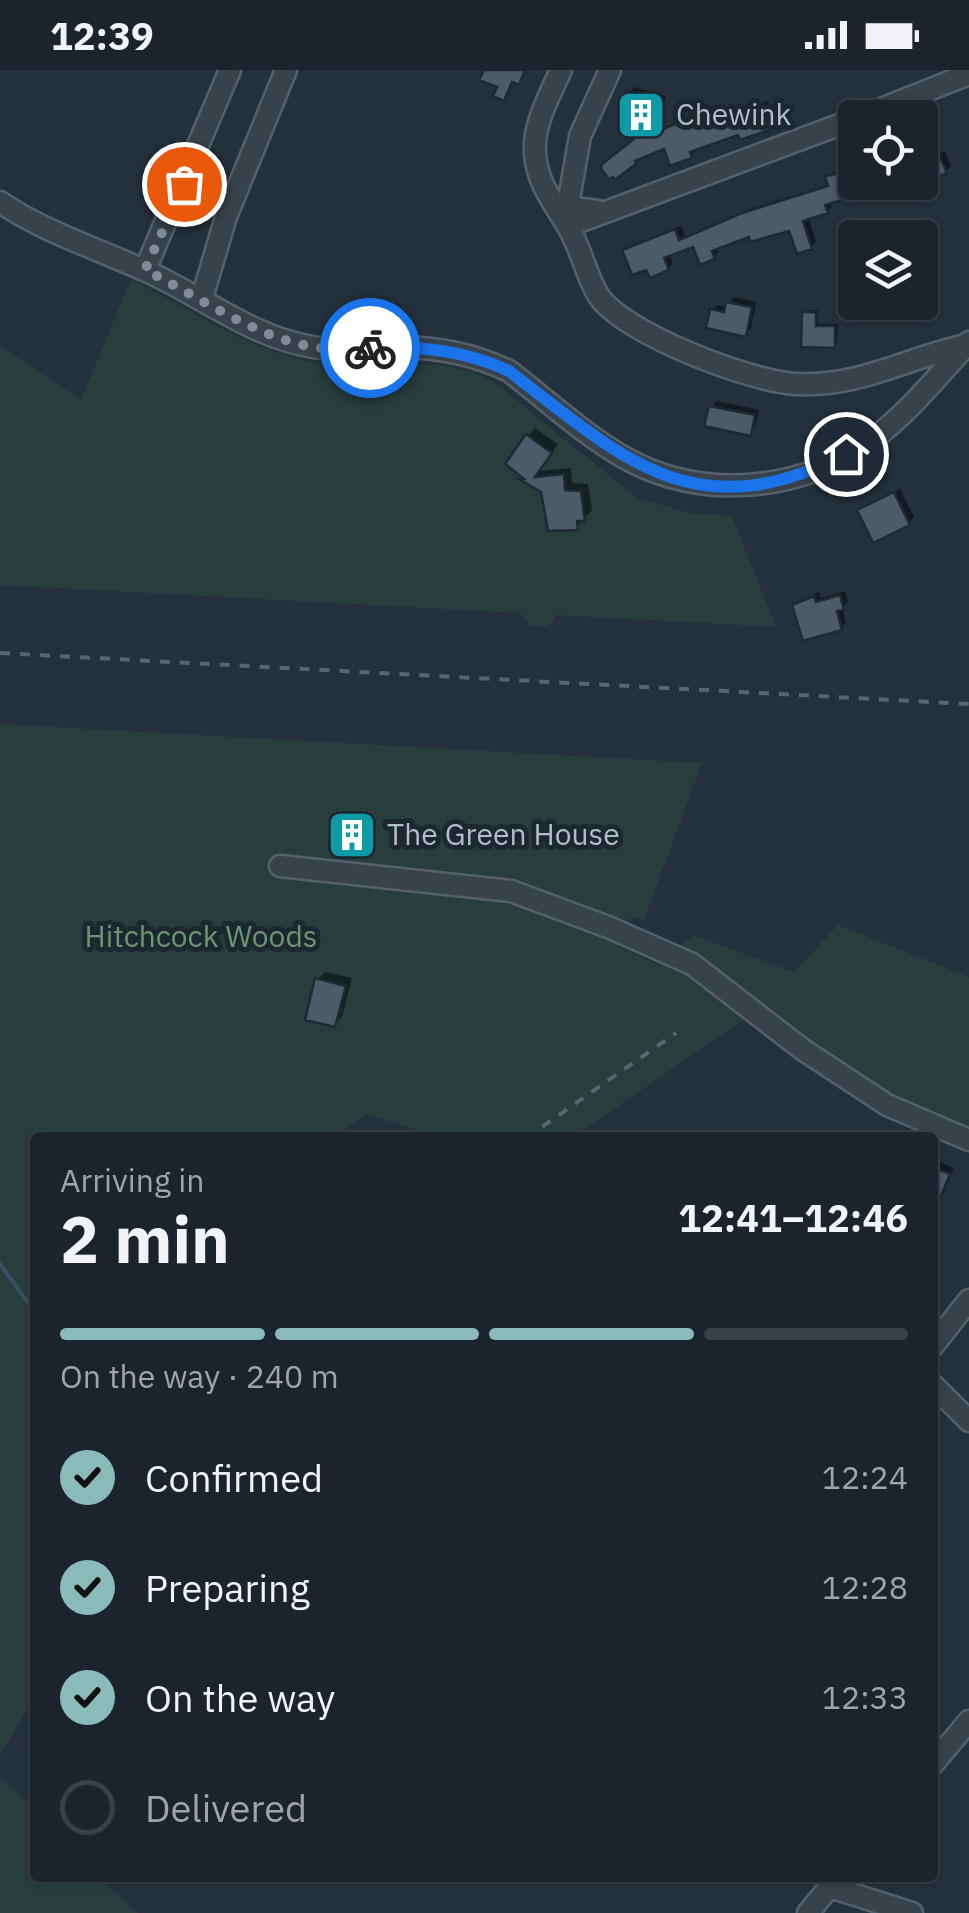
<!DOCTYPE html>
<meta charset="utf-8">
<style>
body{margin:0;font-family:"IBM Plex Sans",sans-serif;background:#242c34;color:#f1f3f6;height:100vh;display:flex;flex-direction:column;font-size:38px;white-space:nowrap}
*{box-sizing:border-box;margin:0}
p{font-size:32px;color:#a0a4a9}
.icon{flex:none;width:55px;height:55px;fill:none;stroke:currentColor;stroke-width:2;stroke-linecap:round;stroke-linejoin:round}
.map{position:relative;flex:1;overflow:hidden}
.sheet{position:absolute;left:30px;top:1062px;width:908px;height:750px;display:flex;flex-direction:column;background:#1b242c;border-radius:10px;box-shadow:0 2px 8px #0004,0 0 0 2px #394148}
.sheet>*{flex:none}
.buttons{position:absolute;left:838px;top:30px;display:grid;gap:20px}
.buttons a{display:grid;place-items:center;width:100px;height:100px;border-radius:10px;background:#1b242c;box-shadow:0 2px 8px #0004,0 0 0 2px #394148;font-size:50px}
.pin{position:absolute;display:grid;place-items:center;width:85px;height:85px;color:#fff;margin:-42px;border:5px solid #fff;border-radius:50%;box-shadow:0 2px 10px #0007}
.courier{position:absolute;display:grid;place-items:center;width:100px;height:100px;margin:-50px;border:8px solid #1a73e8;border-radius:50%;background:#fff;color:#222;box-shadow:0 2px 12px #0007}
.overview em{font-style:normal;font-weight:700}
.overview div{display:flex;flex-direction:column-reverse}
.overview{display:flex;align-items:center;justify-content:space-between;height:170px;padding:0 30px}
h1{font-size:65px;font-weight:700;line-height:75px}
.bar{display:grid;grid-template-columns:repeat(4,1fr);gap:15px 10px;align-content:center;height:120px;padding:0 30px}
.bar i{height:12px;border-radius:8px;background:#394148}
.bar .selected{background:#8bbbb9}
.bar p{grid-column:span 4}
ol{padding:0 30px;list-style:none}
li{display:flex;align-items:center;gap:30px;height:110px}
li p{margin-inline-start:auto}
li .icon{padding:10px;border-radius:50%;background:#8bbbb9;color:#111;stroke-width:4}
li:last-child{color:#a0a4a9}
li i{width:55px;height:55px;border:5px solid #394148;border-radius:50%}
.status{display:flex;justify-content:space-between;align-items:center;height:70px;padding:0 50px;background:#1b242c;direction:ltr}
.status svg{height:28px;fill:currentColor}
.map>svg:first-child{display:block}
.green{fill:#273e3d}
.shadow{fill:#0007}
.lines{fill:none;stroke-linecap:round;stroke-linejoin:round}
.stream{stroke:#395064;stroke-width:4}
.building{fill:#4c5b67;stroke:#1e2932;stroke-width:2.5}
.minor-casing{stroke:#556069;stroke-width:25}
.minor{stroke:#37424b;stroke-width:20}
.rail{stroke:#596672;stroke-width:4;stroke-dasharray:10 10;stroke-linecap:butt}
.done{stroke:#818c96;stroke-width:10;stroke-dasharray:0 18}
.route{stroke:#1a73e8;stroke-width:12}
.labels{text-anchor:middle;stroke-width:10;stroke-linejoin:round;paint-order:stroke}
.poi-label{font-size:30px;fill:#b3bdc7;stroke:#1c2730;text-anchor:start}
.park-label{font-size:30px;fill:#6b9770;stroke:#1c2730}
</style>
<div class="status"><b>12:39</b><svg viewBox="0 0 49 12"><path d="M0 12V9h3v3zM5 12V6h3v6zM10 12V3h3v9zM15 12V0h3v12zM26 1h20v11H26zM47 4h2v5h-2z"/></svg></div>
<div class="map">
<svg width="969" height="1843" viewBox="0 0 969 1843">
<rect width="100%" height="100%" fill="#24303b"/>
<path class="green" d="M 131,209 C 184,235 241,276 298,289 C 364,304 432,279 494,312 L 637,428 L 690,443 L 732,446 L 776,557 L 555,545 L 551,554 L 544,557 L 530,555 L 520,543 L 0,515 L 0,276 L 81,330 Z
M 0,654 L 702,693 L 644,850 L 632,846 L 617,876 L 659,895 L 693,865 L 794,902 L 838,855 L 969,907 L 969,1059 L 896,1028 L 827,984 L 765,935 L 573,1067 L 438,1067 L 366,1044 L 335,1067 L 35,1068 L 35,1625 L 0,1686 Z
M 0,1705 L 35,1740 L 35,1808 L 101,1808 L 138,1843 L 0,1843 Z"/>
<path class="shadow" d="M 635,17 L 666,26 L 652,62 L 720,35 L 722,41 L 735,36 L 737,42 L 768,31 L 775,52 L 771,57 L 740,62 L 694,78 L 695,81 L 691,86 L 665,75 L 641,86 L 616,107 L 651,57 L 630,22 Z
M 920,74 L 926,89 L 945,81 L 951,96 L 946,101 L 920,111 Z
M 855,97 L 855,112 L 871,114 L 865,120 L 830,131 L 832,136 L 827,141 L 808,147 L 816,172 L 811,177 L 791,158 L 750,163 L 717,177 L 718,182 L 713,187 L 695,174 L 669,184 L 673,193 L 668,198 L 648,197 L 625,180 L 631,175 L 681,156 L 685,166 L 750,139 L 830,114 L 828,107 L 833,102 Z
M 734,227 L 756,232 L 751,258 L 745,264 L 712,240 L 718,235 L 728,237 Z
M 808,240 L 818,240 L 818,254 L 838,254 L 837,272 L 834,276 L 804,243 Z
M 717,331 L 759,340 L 755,357 L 750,363 L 711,337 Z
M 535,358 L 558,374 L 539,401 L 571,398 L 572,413 L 588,414 L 592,440 L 577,457 L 543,420 L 523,409 L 528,366 Z
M 900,419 L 914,447 L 908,453 L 860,441 Z
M 845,521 L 848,532 L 842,537 L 846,552 L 841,558 L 795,535 L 819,522 L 821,528 Z
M 356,751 L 376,752 L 375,765 L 372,769 L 355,770 L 352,778 L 333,759 L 336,755 L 353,756 Z
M 325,902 L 352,908 L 342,947 L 334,955 L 317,910 Z
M 932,1089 L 954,1098 L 943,1125 L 937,1131 L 932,1129 Z"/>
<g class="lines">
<path class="stream" d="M 0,1194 L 29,1234 L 35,1236"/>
</g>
<path class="building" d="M 484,0 L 525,0 L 519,15 L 512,12 L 504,31 L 493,26 L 497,17 L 479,10 Z
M 628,21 L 663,30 L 650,64 L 716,38 L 717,44 L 731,39 L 733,45 L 763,34 L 772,59 L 740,70 L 738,65 L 690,82 L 692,88 L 670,96 L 664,79 L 635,91 L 637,93 L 615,110 L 613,107 L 609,109 L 601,99 L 602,94 L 648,58 L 619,43 Z
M 939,85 L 947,103 L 920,114 L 920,93 Z
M 855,101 L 855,112 L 864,112 L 867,122 L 825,135 L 828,143 L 803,151 L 812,179 L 797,184 L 789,161 L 750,172 L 749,167 L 712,181 L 715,189 L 700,195 L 693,177 L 664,188 L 669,200 L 650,208 L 646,200 L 632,205 L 622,180 L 675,159 L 679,170 L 742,143 L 828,116 L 825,106 Z
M 726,232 L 752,237 L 746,267 L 706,258 L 710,239 L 724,242 Z
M 802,242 L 816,242 L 816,256 L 835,256 L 835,278 L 801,277 Z
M 709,336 L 755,345 L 751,366 L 704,356 Z
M 526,364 L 552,383 L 535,407 L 564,404 L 565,420 L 581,421 L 585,451 L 577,451 L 578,460 L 548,461 L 541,422 L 519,409 L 524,409 L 505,394 Z
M 894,422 L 910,455 L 873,473 L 857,440 Z
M 840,525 L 844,540 L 837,541 L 842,560 L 803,571 L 792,535 L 814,526 L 816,532 Z
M 350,753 L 373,754 L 373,771 L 353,772 L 353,780 L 329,779 L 330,758 L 350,758 Z
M 315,908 L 346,916 L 335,957 L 305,950 Z
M 932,1097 L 950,1104 L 933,1146 L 932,1146 Z"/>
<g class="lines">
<g class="minor-casing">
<path id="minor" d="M 561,0 C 551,22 537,48 535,72 C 533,107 550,127 567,155 C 581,177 585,203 598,225 C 622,263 751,312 796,314 C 861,317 906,288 966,275
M 858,48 L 969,4
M 183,114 L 231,135
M 0,132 C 44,162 98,179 146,201 C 200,225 253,268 313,277 C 338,281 364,278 390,277 C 431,276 472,283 509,301 C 547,330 584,365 625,388 C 701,431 802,422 872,370 C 909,342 938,306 969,272
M 598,141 L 574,138 L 569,129 L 580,66 L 610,0
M 568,156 L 855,49
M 145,200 L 230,0
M 202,228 L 226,147 L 286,0
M 280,796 L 511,821 L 608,857 L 692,894 L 802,979 L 887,1035 L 969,1070
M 932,1277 L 969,1230
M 932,1314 L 969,1351
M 932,1695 L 969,1651
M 830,1817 L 912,1843
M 808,1843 L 836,1809"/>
</g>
<use href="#minor" class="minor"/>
<path class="rail" d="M 0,583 L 969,634
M 526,1068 L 676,963"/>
</g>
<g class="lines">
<path class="done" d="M 184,114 L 145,200 C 196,225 252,265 308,276 C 328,280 349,279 370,278"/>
<path class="route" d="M 370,278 C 419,276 465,280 509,301 C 624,390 696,461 846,384"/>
</g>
<defs>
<g id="building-square" transform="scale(2.5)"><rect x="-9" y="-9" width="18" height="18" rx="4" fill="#0f9aa8" stroke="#1c2730"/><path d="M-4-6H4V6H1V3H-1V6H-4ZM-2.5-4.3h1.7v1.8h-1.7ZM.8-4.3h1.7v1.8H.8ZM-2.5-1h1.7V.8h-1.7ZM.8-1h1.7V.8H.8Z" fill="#fff"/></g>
</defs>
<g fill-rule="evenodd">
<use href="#building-square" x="641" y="45"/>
<use href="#building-square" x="352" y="765"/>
</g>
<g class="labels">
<g class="poi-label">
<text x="676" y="55">Chewink</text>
<text x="387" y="775">The Green House</text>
</g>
<g class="park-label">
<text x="201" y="877">Hitchcock Woods</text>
</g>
</g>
</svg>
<div class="buttons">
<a><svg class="icon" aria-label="locate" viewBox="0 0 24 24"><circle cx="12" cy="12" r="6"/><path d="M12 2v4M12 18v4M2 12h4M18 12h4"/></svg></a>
<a><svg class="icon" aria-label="layers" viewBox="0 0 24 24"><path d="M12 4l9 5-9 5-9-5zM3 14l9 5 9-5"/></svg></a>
</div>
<div class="pin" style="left:184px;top:114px;background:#ea580c"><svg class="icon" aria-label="bag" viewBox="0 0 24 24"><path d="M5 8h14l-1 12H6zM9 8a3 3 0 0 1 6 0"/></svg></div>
<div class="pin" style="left:846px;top:384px;background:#1f2937"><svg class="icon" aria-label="home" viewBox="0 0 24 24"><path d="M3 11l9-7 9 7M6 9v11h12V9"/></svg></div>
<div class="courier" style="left:370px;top:278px"><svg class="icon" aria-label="bike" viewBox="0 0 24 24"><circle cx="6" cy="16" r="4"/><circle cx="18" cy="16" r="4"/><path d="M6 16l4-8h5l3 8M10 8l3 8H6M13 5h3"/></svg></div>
<section class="sheet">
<div class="overview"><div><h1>2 min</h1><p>Arriving in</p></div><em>12:41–12:46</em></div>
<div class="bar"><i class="selected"></i><i class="selected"></i><i class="selected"></i><i></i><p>On the way · 240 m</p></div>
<ol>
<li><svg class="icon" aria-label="check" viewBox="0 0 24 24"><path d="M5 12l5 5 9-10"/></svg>Confirmed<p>12:24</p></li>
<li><svg class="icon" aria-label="check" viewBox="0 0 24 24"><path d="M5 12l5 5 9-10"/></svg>Preparing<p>12:28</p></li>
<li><svg class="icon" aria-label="check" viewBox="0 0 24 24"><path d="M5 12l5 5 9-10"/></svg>On the way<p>12:33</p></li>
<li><i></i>Delivered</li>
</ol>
</section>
</div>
